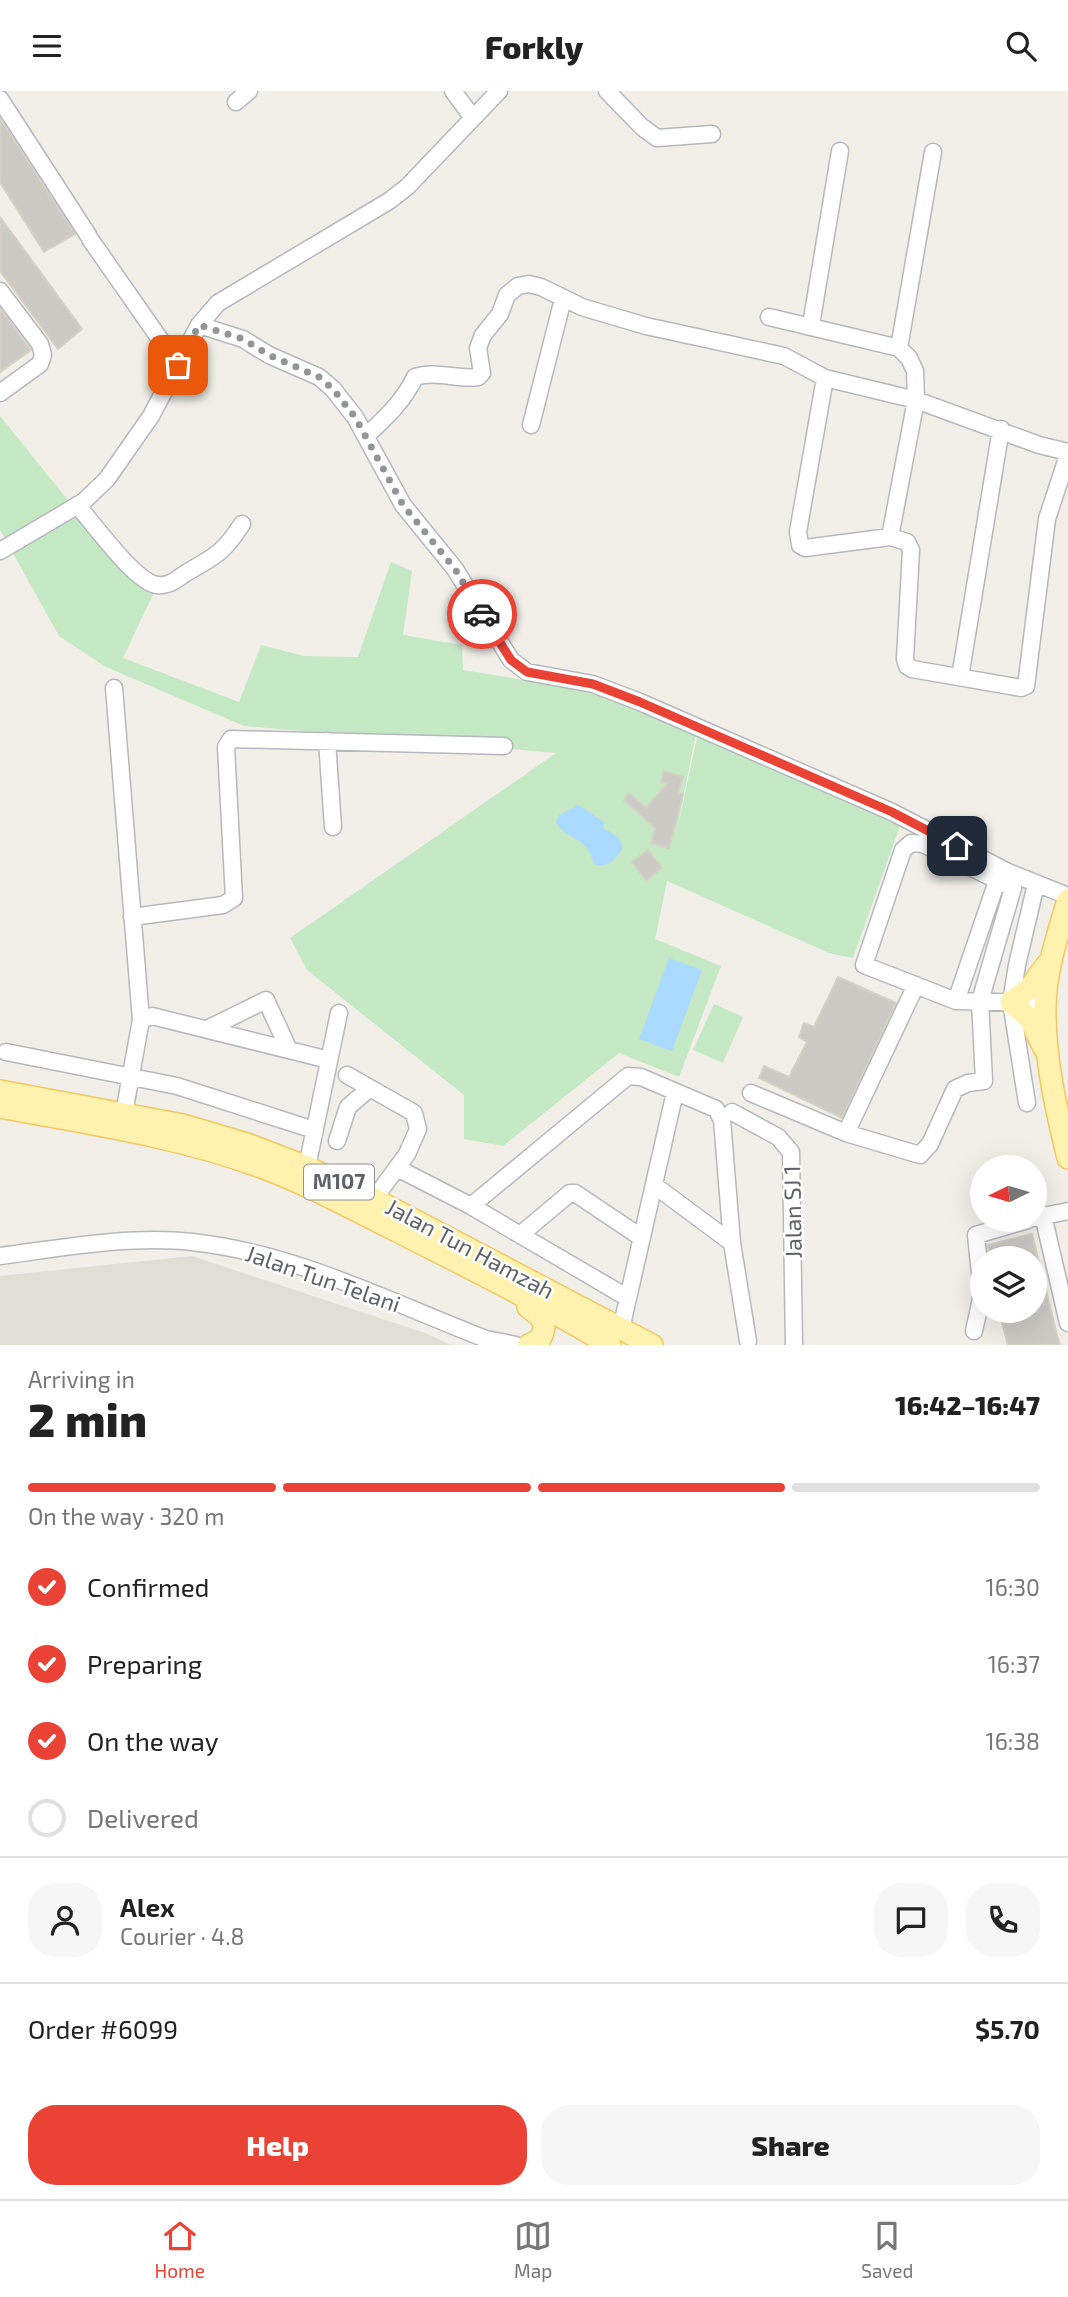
<!DOCTYPE html>
<meta charset="utf-8">
<style>
body{margin:0;font-family:"Exo 2",sans-serif;background:#f6f6f6;color:#222;height:100vh;display:flex;flex-direction:column;font-size:26px;white-space:nowrap}
*{box-sizing:border-box;margin:0}
p{font-size:23px;color:#767676}
.icon{flex:none;width:38px;height:38px;fill:none;stroke:currentColor;stroke-width:2;stroke-linecap:round;stroke-linejoin:round}
.map{position:relative;height:1254px;overflow:hidden}
.panel{display:flex;flex-direction:column;background:#fff;flex:1}
.panel>*{flex:none}
.needle{width:46px;rotate:265deg}
.buttons{position:absolute;left:970px;top:1064px;display:grid;gap:14px}
.buttons a{display:grid;place-items:center;width:77px;height:77px;border-radius:50%;background:#fff;box-shadow:0 7px 28px #0002;font-size:35px}
.pin{position:absolute;display:grid;place-items:center;width:60px;height:60px;color:#fff;margin:-30px;border-radius:14px;box-shadow:0 4px 10px #0006}
.courier{position:absolute;display:grid;place-items:center;width:70px;height:70px;margin:-35px;border:5px solid #ea4335;border-radius:50%;background:#fff;color:#222;box-shadow:0 2px 9px #0007}
.overview em{font-style:normal;font-weight:800}
.overview div{display:flex;flex-direction:column-reverse}
.overview{display:flex;align-items:center;justify-content:space-between;height:119px;padding:0 28px}
h1{font-size:46px;font-weight:800;line-height:52px}
.bar{display:grid;grid-template-columns:repeat(4,1fr);gap:10px 7px;align-content:center;height:84px;padding:0 28px}
.bar i{height:9px;border-radius:5px;background:#e0e0e0}
.bar .selected{background:#ea4335}
.bar p{grid-column:span 4}
.line{display:flex;align-items:center;gap:18px;padding:0 28px;border-top:2px solid #e0e0e0}
.line div{flex:1}
.round{display:grid;place-items:center;flex:none;width:74px;height:74px;border-radius:28px;background:#f6f6f6}
ol{padding:0 28px;list-style:none}
li{display:flex;align-items:center;gap:21px;height:77px}
li p{margin-inline-start:auto}
li .icon{padding:7px;border-radius:50%;background:#ea4335;color:#fff;stroke-width:4}
li:last-child{color:#767676}
li i{width:38px;height:38px;border:4px solid #e0e0e0;border-radius:50%}
.action{display:flex;gap:14px;margin-top:auto;padding:14px 28px}
.action a{flex:1;height:80px;border-radius:28px;background:#ea4335;color:#fff;font-size:28px;font-weight:800;line-height:80px;text-align:center}
.action a+a{background:#f6f6f6;color:#222}
header{display:flex;justify-content:space-between;align-items:center;height:91px;padding:0 28px;background:#fff;font-size:32px;font-weight:800}
.tab-bar{display:flex;justify-content:space-around;align-items:center;height:98px;border-top:2px solid #e0e0e0;background:#fff;font-size:19px;color:#767676}
.tab-bar a{display:grid;justify-items:center;gap:4px}
.tab-bar .selected{color:#ea4335}
.map>svg:first-child{display:block}
.education{fill:#e1ded6}
.green{fill:#c5e8c5}
.water{fill:#aadaff}
.building{fill:#cccac5;stroke:#d6d1c6;stroke-width:2}
.lines{fill:none;stroke-linecap:round;stroke-linejoin:round}
.minor-casing{stroke:#b5b8bc;stroke-width:19}
.major-casing{stroke:#f2c960;stroke-width:24}
.minor{stroke:#fff;stroke-width:16}
.major{stroke:#fff2af;stroke-width:21}
.done{stroke:#929495;stroke-width:7;stroke-dasharray:0 12.6}
.route{stroke:#ea4335;stroke-width:9}
.labels{text-anchor:middle;stroke-width:5;stroke-linejoin:round;paint-order:stroke}
.shield{fill:#fff;stroke:#8f9295;stroke-width:2}
.shield-label{font-size:21px;font-weight:bold;fill:#5f6368}
.street-label{font-size:23px;fill:#5f6368;stroke:#fff}
</style>
<header><svg class="icon" aria-label="menu" viewBox="0 0 24 24"><path d="M4 6h16M4 12h16M4 18h16"/></svg>Forkly<svg class="icon" aria-label="search" viewBox="0 0 24 24"><circle cx="10" cy="10" r="6"/><path d="M15 15l6 6"/></svg></header>
<div class="map">
<svg width="1068" height="1254" viewBox="0 0 1068 1254">
<rect width="100%" height="100%" fill="#f1efe8"/>
<path class="education" d="M 192,1165 L 425,1242 L 451,1254 L 0,1254 L 0,1185 Z"/>
<path class="green" d="M 0,325 L 134,491 L 155,499 L 123,567 L 239,611 L 261,554 L 304,565 L 358,566 L 391,471 L 412,480 L 403,544 L 462,554 L 463,579 L 589,600 L 696,642 L 676,744 L 698,642 L 900,735 L 853,867 L 829,862 L 667,790 L 655,848 L 721,875 L 679,986 L 619,962 L 503,1055 L 464,1048 L 464,1004 L 307,879 L 290,847 L 556,662 L 244,635 L 106,576 L 59,545 L 0,439 Z
M 714,913 L 743,926 L 723,972 L 693,959 Z"/>
<path class="water" d="M 578,714 L 604,731 L 603,737 C 613,743 623,747 622,759 C 613,769 607,778 594,773 C 585,741 568,752 556,731 L 559,724 Z
M 669,867 L 702,879 L 672,960 L 639,948 Z"/>
<path class="building" d="M 0,27 L 75,143 L 44,161 L 0,91 Z
M 0,126 L 82,238 L 58,258 L 0,180 Z
M 0,217 L 31,259 L 0,281 Z
M 664,680 L 683,686 L 678,702 L 683,703 L 669,757 L 651,752 L 655,737 L 624,709 L 629,702 L 646,717 L 667,693 L 661,691 Z
M 648,759 L 662,777 L 646,789 L 632,771 Z
M 838,886 L 896,912 L 842,1027 L 759,987 L 764,975 L 789,986 L 807,951 L 799,946 L 804,932 L 814,936 Z
M 1032,1143 L 1057,1244 L 1060,1254 L 1008,1254 L 999,1220 L 1034,1220 L 1034,1167 L 989,1167 L 988,1154 Z"/>
<g class="lines">
<g class="minor-casing">
<path id="minor" d="M 453,0 L 473,27
M 607,0 L 642,36 L 657,47 L 712,43
M 0,8 L 88,144
M 236,11 L 249,0
M 90,148 L 178,274
M 0,200 L 40,253 L 43,264 L 40,273 L 0,302
M 769,226 L 899,257 L 909,267 L 915,280 L 916,309 L 890,446
M 199,234 L 243,248 L 269,264 L 319,286 L 333,298 L 355,326 L 403,414 L 455,478 L 511,569 L 527,581 L 593,593 L 640,611 L 892,721 L 1008,781 L 1068,805
M 811,234 L 840,60
M 899,257 L 933,61
M 825,287 L 798,441 L 800,454 L 805,457 L 890,446 L 907,451 L 911,459 L 905,568 L 907,575 L 912,578 L 1021,597 L 1026,595 L 1047,428 L 1068,364
M 531,334 L 563,208
M 366,345 C 385,327 404,310 415,286 C 436,279 457,289 478,286 L 482,282 L 478,257 L 483,244 L 500,223 L 507,204 L 518,195 L 529,193 L 541,196 L 582,216 L 602,222 L 646,235 L 784,265 L 825,287 L 916,309 L 1039,354 L 1068,361
M 77,414 C 93,432 135,491 157,494 C 171,496 180,485 191,479 C 218,464 225,459 242,433
M 0,460 L 83,411 L 107,388 L 151,325 L 199,234 L 218,212 L 389,110 L 407,96 L 499,0
M 960,586 L 1001,338
M 114,597 L 141,929 L 124,1022
M 327,650 L 333,736
M 132,826 L 223,814 L 234,807 L 226,656 L 231,648 L 504,655
M 956,910 L 997,790
M 141,929 L 152,925 L 329,969
M 207,938 L 266,909 L 289,959
M 6,961 L 177,995 L 314,1039
M 347,984 L 414,1022 L 418,1038 L 407,1063 L 374,1108
M 751,1002 L 846,1042 L 920,1064 L 930,1053 L 955,998 L 968,992 L 984,990 L 980,910 L 1013,797 L 923,753 L 911,752 L 903,759 L 864,874 L 956,910 L 1045,912
M 1027,1012 L 1011,911 L 1017,874 L 1036,793
M 732,1021 L 778,1046 L 791,1061 L 794,1254
M 846,1042 L 916,894
M 337,1050 L 348,1016 L 370,997
M 307,1076 L 339,922
M 397,1077 L 471,1115 L 628,1207
M 654,1094 L 732,1152
M 471,1115 L 628,985 L 641,986 L 716,1018 L 722,1029 L 732,1152 L 748,1250
M 1043,1124 L 1068,1232
M 1034,1127 L 1068,1120
M 520,1144 L 570,1102 L 575,1102 L 642,1147
M 0,1165 C 61,1157 131,1144 192,1151 C 295,1162 390,1211 486,1248 L 516,1254
M 982,1202 L 976,1144 L 1028,1129
M 621,1238 L 675,1001
M 974,1240 L 982,1203"/>
</g>
<g class="major-casing">
<path id="major" d="M 1068,809 C 1058,843 1046,878 1045,914 C 1044,965 1056,1018 1068,1067
M 1044,957 L 1030,928 L 1011,911 L 1029,898 L 1048,872
M 0,1000 L 183,1034 L 247,1053 L 307,1076 L 374,1108 L 652,1254
M 0,1016 C 91,1033 183,1046 269,1079 C 314,1096 356,1120 399,1141 C 470,1177 542,1213 610,1254
M 528,1216 C 541,1225 549,1232 540,1248 L 529,1254"/>
</g>
<use href="#minor" class="minor"/>
<use href="#major" class="major"/>
</g>
<g class="lines">
<path class="done" d="M 178,274 L 199,234 L 243,248 L 269,264 L 319,286 L 333,298 L 355,326 L 403,414 L 455,478 L 482,523"/>
<path class="route" d="M 482,523 L 511,569 L 527,581 L 593,593 L 640,611 L 892,721 L 957,755"/>
</g>
<g class="labels">
<rect class="shield" x="304" y="1073.5" width="70" height="35" rx="5"/>
<g class="shield-label">
<text x="339" y="1098">M107</text>
</g>
<g class="street-label">
<text transform="translate(793 1121) rotate(-91)" y="8">Jalan SJ 1</text>
<text transform="translate(470 1158) rotate(28)" y="8">Jalan Tun Hamzah</text>
<text transform="translate(323 1188) rotate(19)" y="8">Jalan Tun Telani</text>
</g>
</g>
</svg>
<div class="buttons">
<a><svg class="needle" viewBox="-14 -14 28 28"><path d="M0-13l5 13h-10z" fill="#e53935"/><path d="M0 13l5-13h-10z" fill="#767676"/></svg></a>
<a><svg class="icon" aria-label="layers" viewBox="0 0 24 24"><path d="M12 4l9 5-9 5-9-5zM3 14l9 5 9-5"/></svg></a>
</div>
<div class="pin" style="left:178px;top:274px;background:#ea580c"><svg class="icon" aria-label="bag" viewBox="0 0 24 24"><path d="M5 8h14l-1 12H6zM9 8a3 3 0 0 1 6 0"/></svg></div>
<div class="pin" style="left:957px;top:755px;background:#1f2937"><svg class="icon" aria-label="home" viewBox="0 0 24 24"><path d="M3 11l9-7 9 7M6 9v11h12V9"/></svg></div>
<div class="courier" style="left:482px;top:523px"><svg class="icon" aria-label="car" viewBox="0 0 24 24"><path d="M5 17H2v-5l4-1 3-4h7l3 4 3 1v5h-3M9 17h6M6 11h13"/><circle cx="7" cy="17" r="2"/><circle cx="17" cy="17" r="2"/></svg></div>
</div>
<section class="panel">
<div class="overview"><div><h1>2 min</h1><p>Arriving in</p></div><em>16:42–16:47</em></div>
<div class="bar"><i class="selected"></i><i class="selected"></i><i class="selected"></i><i></i><p>On the way · 320 m</p></div>
<ol>
<li><svg class="icon" aria-label="check" viewBox="0 0 24 24"><path d="M5 12l5 5 9-10"/></svg>Confirmed<p>16:30</p></li>
<li><svg class="icon" aria-label="check" viewBox="0 0 24 24"><path d="M5 12l5 5 9-10"/></svg>Preparing<p>16:37</p></li>
<li><svg class="icon" aria-label="check" viewBox="0 0 24 24"><path d="M5 12l5 5 9-10"/></svg>On the way<p>16:38</p></li>
<li><i></i>Delivered</li>
</ol>
<div class="line" style="height:126px"><a class="round"><svg class="icon" aria-label="person" viewBox="0 0 24 24"><circle cx="12" cy="8" r="4"/><path d="M4 21q1-7 8-7t8 7"/></svg></a><div><b>Alex</b><p>Courier · 4.8</p></div><a class="round"><svg class="icon" aria-label="chat" viewBox="0 0 24 24"><path d="M4 5h16v11H9l-5 4z"/></svg></a><a class="round"><svg class="icon" aria-label="phone" viewBox="0 0 24 24"><path d="M5 4h4l2 5-3 2q2 4 5 5l2-3 5 2v4C11 20 4 13 5 4z"/></svg></a></div>
<div class="line" style="height:91px"><div>Order #6099</div><b>$5.70</b></div>
<div class="action"><a>Help</a><a>Share</a></div>
</section>
<nav class="tab-bar">
<a class="selected"><svg class="icon" aria-label="home" viewBox="0 0 24 24"><path d="M3 11l9-7 9 7M6 9v11h12V9"/></svg>Home</a>
<a><svg class="icon" aria-label="map" viewBox="0 0 24 24"><path d="M3 6l6-2 6 2 6-2v14l-6 2-6-2-6 2zM9 4v14M15 6v14"/></svg>Map</a>
<a><svg class="icon" aria-label="saved" viewBox="0 0 24 24"><path d="M7 4h10v16l-5-4-5 4z"/></svg>Saved</a>
</nav>
